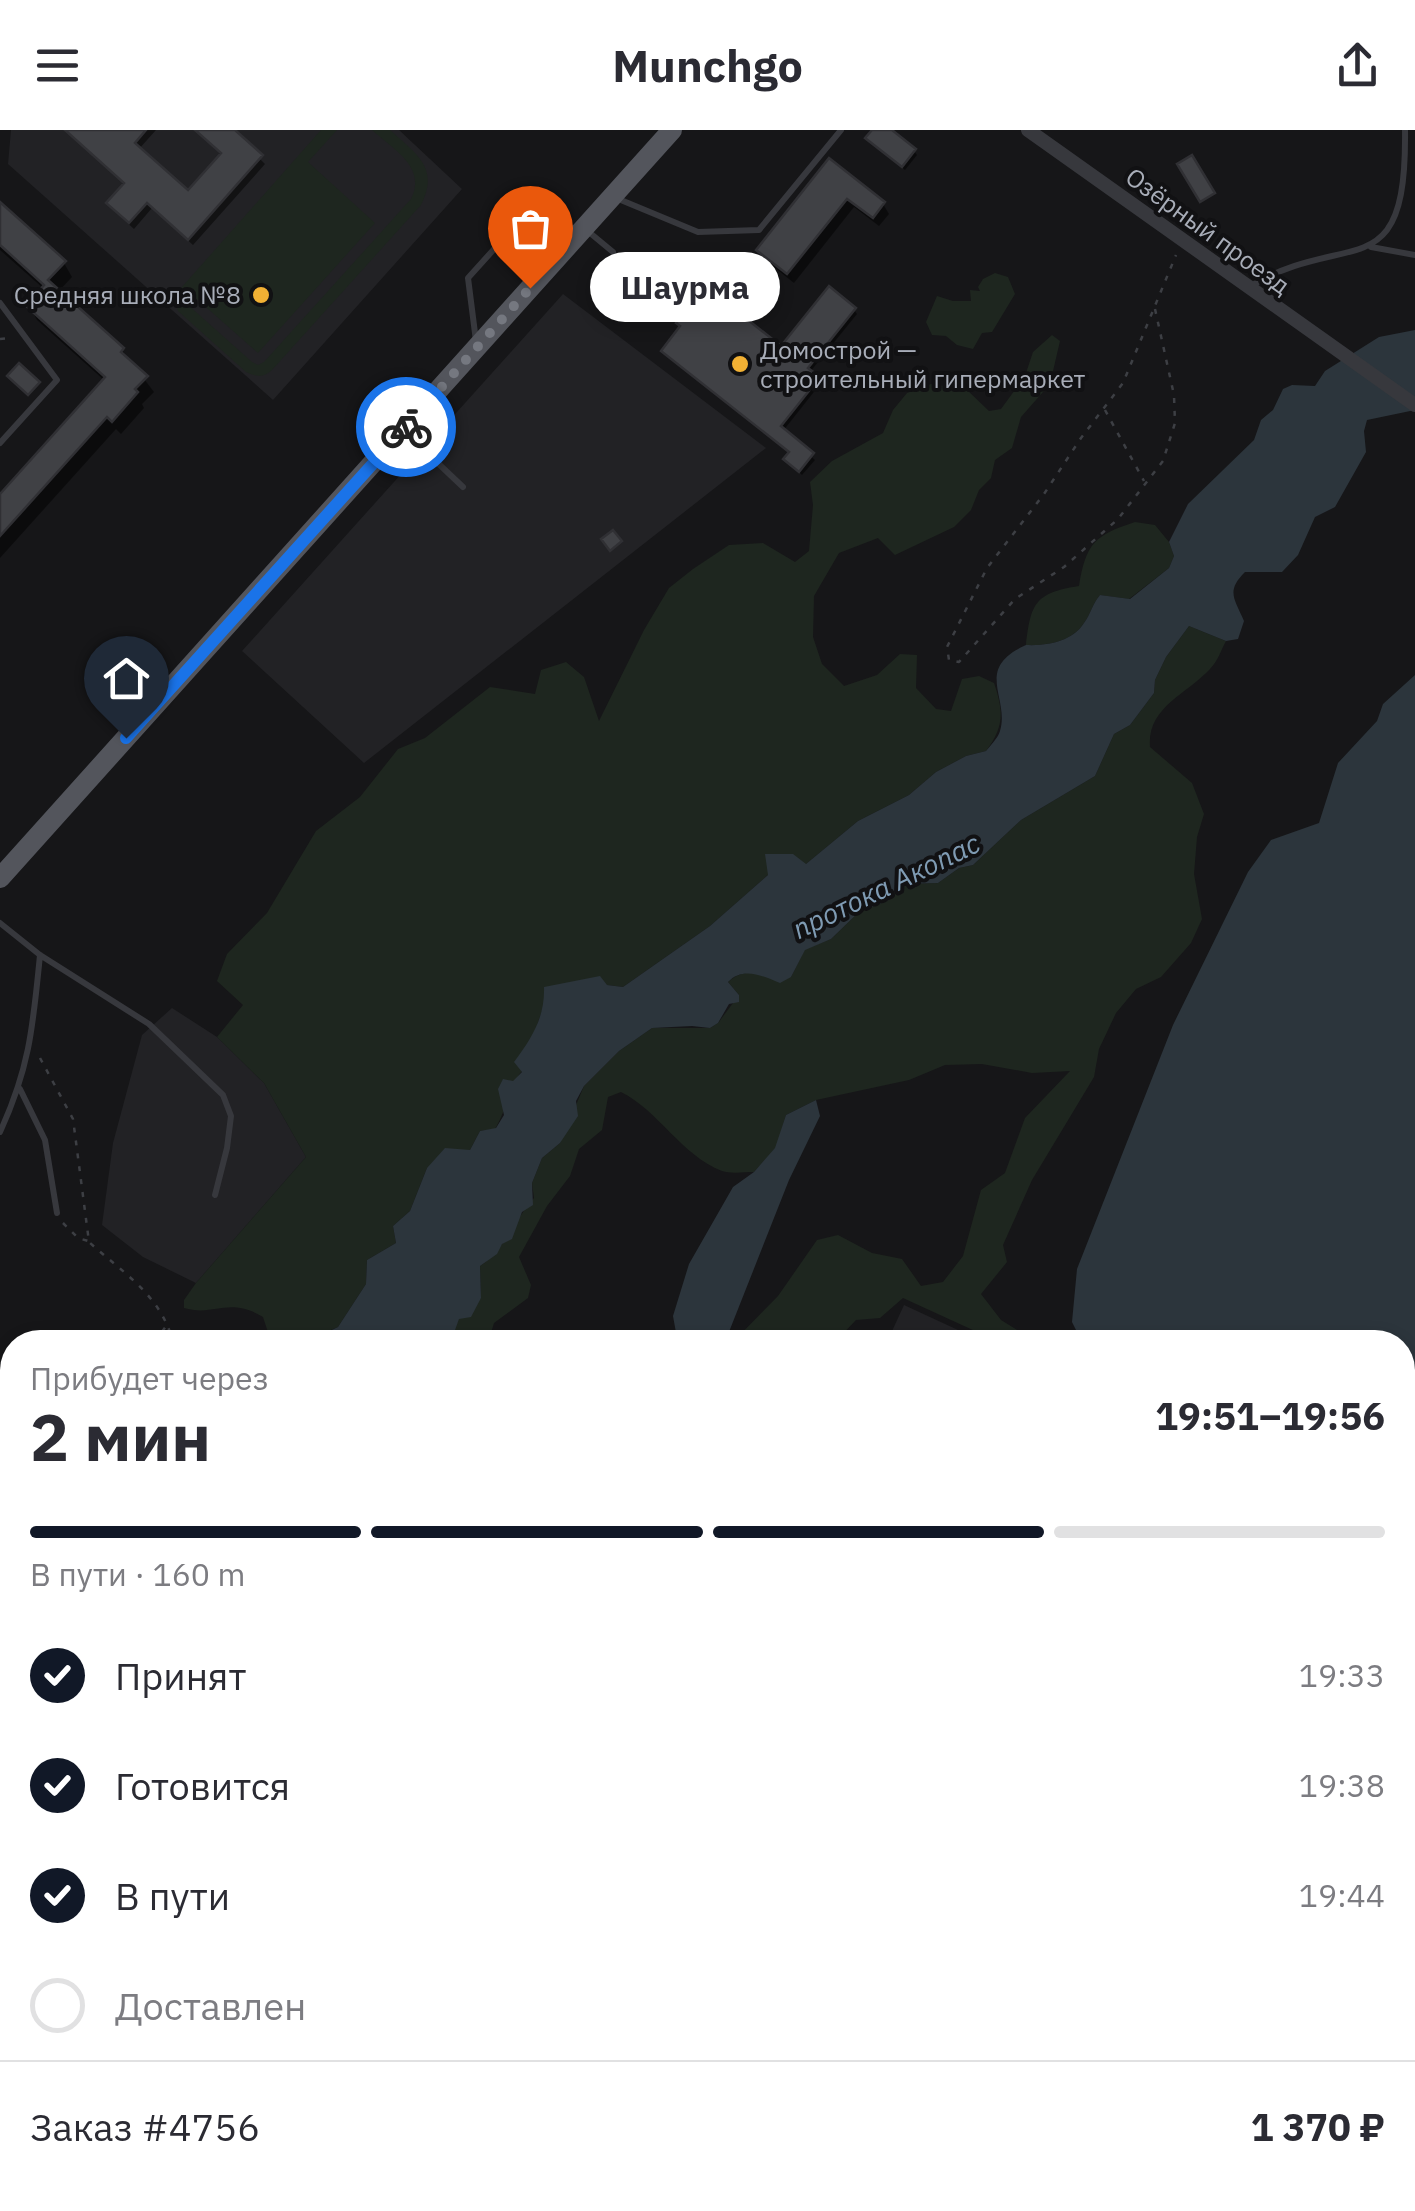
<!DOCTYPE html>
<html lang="ru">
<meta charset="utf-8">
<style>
body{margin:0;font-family:"IBM Plex Sans",sans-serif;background:#f7f7f7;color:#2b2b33;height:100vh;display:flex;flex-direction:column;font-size:38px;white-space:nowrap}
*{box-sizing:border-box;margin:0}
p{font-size:32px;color:#7c7c81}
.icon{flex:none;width:55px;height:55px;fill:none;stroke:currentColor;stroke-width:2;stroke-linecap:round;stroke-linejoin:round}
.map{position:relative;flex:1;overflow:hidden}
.panel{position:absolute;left:0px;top:1200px;width:1415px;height:882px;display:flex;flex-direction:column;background:#fff;border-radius:40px 40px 0 0;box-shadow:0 5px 15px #0003}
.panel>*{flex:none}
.pin{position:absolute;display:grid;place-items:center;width:85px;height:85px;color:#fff;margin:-102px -42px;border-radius:50% 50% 50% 0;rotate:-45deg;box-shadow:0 0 10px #0007}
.pin .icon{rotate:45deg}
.courier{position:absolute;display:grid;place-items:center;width:100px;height:100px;margin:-50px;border:8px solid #1a73e8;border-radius:50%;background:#fff;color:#222;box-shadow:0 2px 12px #0007}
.bubble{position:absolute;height:70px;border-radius:35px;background:#fff;box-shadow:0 5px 15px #0003;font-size:32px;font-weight:800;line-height:70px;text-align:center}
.headline em{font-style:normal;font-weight:800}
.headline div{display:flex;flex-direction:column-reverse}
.headline{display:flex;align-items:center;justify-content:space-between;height:170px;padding:0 30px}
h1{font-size:65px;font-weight:800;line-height:75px}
.bar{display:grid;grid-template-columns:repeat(4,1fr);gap:15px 10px;align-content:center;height:120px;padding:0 30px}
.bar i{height:12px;border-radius:8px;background:#e1e1e2}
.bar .on{background:#111827}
.bar p{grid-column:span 4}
.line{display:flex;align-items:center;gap:25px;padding:0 30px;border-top:2px solid #e1e1e2}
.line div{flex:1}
ol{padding:0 30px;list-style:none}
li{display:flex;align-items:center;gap:30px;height:110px}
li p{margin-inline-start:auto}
li .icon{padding:10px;border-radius:50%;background:#111827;color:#fff;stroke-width:4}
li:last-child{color:#7c7c81}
li i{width:55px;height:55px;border:5px solid #e1e1e2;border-radius:50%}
header{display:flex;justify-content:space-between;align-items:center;height:130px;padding:0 30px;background:#fff;font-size:45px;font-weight:800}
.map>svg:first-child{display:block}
.built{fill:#222225}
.green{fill:#1e261f}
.water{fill:#2c353c}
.shadow{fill:#0007}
.building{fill:#404145;stroke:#303034;stroke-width:2.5}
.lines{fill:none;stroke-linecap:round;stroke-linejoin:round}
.path{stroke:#3d3f44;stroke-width:2.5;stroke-dasharray:5 8;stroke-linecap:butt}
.service{stroke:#37383d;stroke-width:6}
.minor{stroke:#37383d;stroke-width:14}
.primary{stroke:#53555c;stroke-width:20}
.done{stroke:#757880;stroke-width:10;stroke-dasharray:0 18}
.route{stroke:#1a73e8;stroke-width:12}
.poi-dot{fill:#f2b134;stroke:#111113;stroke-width:4}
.labels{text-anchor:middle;stroke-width:8;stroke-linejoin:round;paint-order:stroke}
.street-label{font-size:25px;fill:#a8adb8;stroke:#111113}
.poi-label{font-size:25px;fill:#a8adb8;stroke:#111113;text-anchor:end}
.water-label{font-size:28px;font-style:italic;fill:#7f9bb3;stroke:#111113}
</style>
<header><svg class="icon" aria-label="menu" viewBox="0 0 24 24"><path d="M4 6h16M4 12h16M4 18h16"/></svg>Munchgo<svg class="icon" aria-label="share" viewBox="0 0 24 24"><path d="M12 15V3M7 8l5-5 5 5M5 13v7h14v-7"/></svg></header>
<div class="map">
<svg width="1415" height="2081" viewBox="0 0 1415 2081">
<rect width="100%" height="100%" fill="#161618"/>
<path class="built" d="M 11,0 L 399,0 L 462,59 L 273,270 L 8,34 Z
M 563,164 L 766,318 L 364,633 L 242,521 Z
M 172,878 L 217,907 L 264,953 L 306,1027 L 196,1153 L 143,1127 L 102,1095 L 113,1013 L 142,905 Z
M 904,1175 L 984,1212 L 887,1212 Z"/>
<path class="green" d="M 321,0 L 337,0 L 308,32 L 375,93 L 258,223 L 190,163 L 185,168 L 187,174 L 252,232 L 258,235 L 264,232 L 411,69 C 427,37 393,19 372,0 L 390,0 C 416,24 440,37 421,75 L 272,240 C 263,248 257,247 246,242 L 178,181 L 174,166 Z
M 995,143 L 1008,147 L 1015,164 L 992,202 L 982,203 L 973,219 L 957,215 L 946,206 L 932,205 L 926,192 L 937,166 L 953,171 L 971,171 L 970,160 L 980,161 L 978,157 L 983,149 Z
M 1052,205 L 1060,211 L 1050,254 L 1021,287 L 1012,318 L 995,330 L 991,348 L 979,360 L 971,380 L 954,397 L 895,425 L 878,408 L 839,423 L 814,466 L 813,507 L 822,534 L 844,556 L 877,545 L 900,524 L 917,525 L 916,558 L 936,579 L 951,581 L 962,549 L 979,546 L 994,553 C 1004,582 1004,597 986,621 L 966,626 L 936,642 L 909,665 L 858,691 L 806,734 L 768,745 L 710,796 L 623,857 L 607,855 L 544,875 L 533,907 L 515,932 L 522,941 C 508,957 507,980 495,999 L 480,1001 L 470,1020 L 427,1038 L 410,1081 L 393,1096 L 396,1113 L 367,1130 L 366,1154 L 338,1197 L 315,1207 L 317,1212 L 265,1212 L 268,1202 L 263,1187 C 228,1166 215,1187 184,1178 L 184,1170 L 196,1153 L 306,1027 L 264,953 L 217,907 L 243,875 L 217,851 L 227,824 L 267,783 L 316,701 L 360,667 L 398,619 L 425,608 L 490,557 L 535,564 L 541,540 L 566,532 L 584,547 L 599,591 L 644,500 L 669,458 L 693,439 L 729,415 L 763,413 L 795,432 L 809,421 L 813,375 L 810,352 L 832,331 L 883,303 L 893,280 L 907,263 L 931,254 L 966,259 L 989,281 L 1001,279 L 1025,246 L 1033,222 Z
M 1135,392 L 1155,395 L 1169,412 L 1174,426 L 1169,438 L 1129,469 L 1100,465 C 1092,474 1091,484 1084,493 C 1072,512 1046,516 1026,515 C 1031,473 1035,463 1079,456 C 1086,413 1095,405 1135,392 Z
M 1189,496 L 1226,511 C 1221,520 1218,531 1210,539 C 1186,565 1147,577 1150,617 L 1192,653 L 1204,684 L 1197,707 L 1194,744 L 1202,789 L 1191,813 L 1161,847 L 1136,859 L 1116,883 L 1099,919 L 1094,947 L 1032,1050 L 1003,1115 L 1007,1132 L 981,1164 L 1001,1190 L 1037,1212 L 999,1212 L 903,1168 L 880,1188 L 856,1190 L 835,1212 L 733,1212 L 778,1166 L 817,1110 L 838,1105 L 872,1123 L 902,1129 L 921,1156 L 943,1152 L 963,1126 L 981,1060 L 1005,1043 L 1025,988 L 1070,941 L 1032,943 L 982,934 L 945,935 L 909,950 L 816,970 L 786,985 L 776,1018 L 754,1042 C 744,1042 731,1044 722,1041 C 681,1025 659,981 621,962 L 608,967 L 602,1000 L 579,1019 L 570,1046 L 547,1076 L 519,1127 L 531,1155 L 528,1168 L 494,1193 L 488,1212 L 449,1212 L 459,1188 L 481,1168 L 480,1136 C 505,1119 514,1090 534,1068 L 532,1053 L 542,1028 L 560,1013 L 584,956 L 619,921 L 652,898 L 710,898 L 718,893 L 739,865 L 728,852 C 745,836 770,844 791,847 L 805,819 L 831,809 L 859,782 L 889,770 L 902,754 L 938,753 L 959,738 L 973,735 L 1021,690 L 1095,646 L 1114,604 L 1130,595 L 1154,563 L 1155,550 L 1166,527 Z
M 0,1835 L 12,1838 L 12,1954 C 1,1970 6,1997 7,2016 C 8,2027 16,2036 12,2047 C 10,2053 6,2057 3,2061 L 7,2064 L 5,2081 L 0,2081 Z
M 91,2070 L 234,2070 L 236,2081 L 91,2081 Z"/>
<path class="water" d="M 1415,200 L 1415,280 L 1367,290 L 1364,301 L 1366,322 L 1335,377 L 1315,387 L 1298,425 L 1282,442 L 1245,442 C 1226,461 1234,468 1244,491 L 1238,509 L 1226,511 L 1189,496 L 1166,527 L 1155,550 L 1154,563 L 1130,595 L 1114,604 L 1095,646 L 1021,690 L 973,735 L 959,738 L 938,753 L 902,754 L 889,770 L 859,782 L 831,809 L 805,820 L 791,847 L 780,853 C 763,846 743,836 728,852 L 739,865 L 739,872 L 729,874 L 718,893 L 710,898 L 692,896 L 652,898 L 619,921 L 584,956 L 576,971 L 578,986 L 560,1013 L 542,1028 L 532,1053 L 533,1075 L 522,1082 L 512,1109 L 502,1114 L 497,1124 L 480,1136 L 481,1168 L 471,1187 L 459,1189 L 451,1211 L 317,1212 L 315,1208 L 338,1197 L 366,1154 L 367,1130 L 396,1113 L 393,1096 L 410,1081 L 427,1038 L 445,1018 L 470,1020 L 480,1001 L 496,998 L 504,985 L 498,959 L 503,949 L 513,951 L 522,942 L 514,932 C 532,908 545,887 544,857 L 600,846 L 607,855 L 623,857 L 710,796 L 768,745 L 765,724 L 793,724 L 806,734 L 858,691 L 909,665 L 936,642 L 966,626 L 986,621 C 990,616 998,608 1000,601 C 1010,567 973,539 1026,515 C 1046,516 1072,512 1084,493 C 1091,484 1092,474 1100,465 L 1130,469 L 1169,438 L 1174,426 L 1169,412 L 1188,374 L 1254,310 L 1261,290 L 1273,280 L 1283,259 L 1292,255 L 1315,256 L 1325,241 L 1379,207 Z
M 1415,545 L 1415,1739 L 1402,1734 L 1402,1212 L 1082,1212 L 1072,1192 L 1077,1139 L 1173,895 L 1248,742 L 1271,710 L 1319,693 L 1338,633 L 1377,591 L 1383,574 Z
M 816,970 L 820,986 L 789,1050 L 725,1212 L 684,1212 L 677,1208 L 673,1186 L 689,1134 L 733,1057 L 754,1042 L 775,1018 L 786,985 Z
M 12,1954 L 12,2031 C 4,2015 2,1969 12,1954 Z
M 12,2047 L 12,2070 L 91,2070 L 91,2081 L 5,2081 L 7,2065 L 3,2062 Z
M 263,2070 L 356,2070 L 351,2081 L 263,2081 Z
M 1018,2070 L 1053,2070 L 1065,2081 L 1025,2081 Z"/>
<path class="shadow" d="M 65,0 L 156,0 L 139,19 L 188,63 L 223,25 L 194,0 L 231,0 L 265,34 L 193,115 L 152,78 L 134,99 L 113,80 L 109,73 L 126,55 Z
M 875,0 L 888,0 L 914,21 L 917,25 L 905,40 L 871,12 Z
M 829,31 L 883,74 L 889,84 L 879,96 L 854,77 L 794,153 L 765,130 L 759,120 Z
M 0,76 L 64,133 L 72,147 L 58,162 L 122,220 L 154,262 L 142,274 L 144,278 L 121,304 L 116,299 L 0,428 L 0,368 L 105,251 L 37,190 L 29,176 L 44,159 L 0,120 Z
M 854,180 L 857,184 L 810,242 L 821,253 L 783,301 L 815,330 L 802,345 L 786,329 L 790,323 L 664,221 L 781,219 Z"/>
<path class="building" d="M 65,0 L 146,0 L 135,13 L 188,60 L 221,23 L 195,0 L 235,0 L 263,25 L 188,110 L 147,73 L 129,93 L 106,73 L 124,53 Z
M 872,0 L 892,0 L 916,19 L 902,37 L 865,8 Z
M 1192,25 L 1215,63 L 1200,72 L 1177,34 Z
M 829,28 L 885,72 L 873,88 L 847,69 L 787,144 L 756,120 Z
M 0,72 L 66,131 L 48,150 L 124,218 L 121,222 L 148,246 L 135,259 L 138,262 L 112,292 L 107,287 L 0,406 L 0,364 L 105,247 L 26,176 L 44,155 L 0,115 Z
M 829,156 L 856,178 L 808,238 L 820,247 L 781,296 L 814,323 L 799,342 L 783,329 L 789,322 L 661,221 L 680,196 L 676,193 L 686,180 L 690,184 L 709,159 L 781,216 Z
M 19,233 L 40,252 L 28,265 L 7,246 Z
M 613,400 L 622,411 L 610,421 L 601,409 Z"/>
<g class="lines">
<path class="path" d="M 1155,179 L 1174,265 L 1175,293 L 1163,331 L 1118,389 L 1064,437 L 1015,469 L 959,532 L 949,530 L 947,517 L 987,438 L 1044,364 L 1081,308 L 1123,253 L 1176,125
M 0,209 L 9,208
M 1105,280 L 1144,351
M 40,928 L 73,989 L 89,1112 C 123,1143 161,1165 173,1212
M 63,1093 L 78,1108 L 88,1111
M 154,1212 L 167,1195"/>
<path class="service" d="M 616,68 L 698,102 L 759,100 L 841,0
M 1371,117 L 1415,125
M 1249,157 C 1348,97 1407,162 1405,0
M 0,173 L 57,250 L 0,313
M 476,211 L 468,148 L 514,97 L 584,98 L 613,122
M 404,301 L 463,357
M 0,793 L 40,825 L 149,894 L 223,965 L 231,986 L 227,1018 L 215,1065
M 20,959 L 45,1010 L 57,1083
M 0,1002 C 30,937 33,895 40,825
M 1402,1905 L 1415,1908"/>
<path class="minor" d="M 1028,0 L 1415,275"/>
<path class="primary" d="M 0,748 L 672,0"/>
</g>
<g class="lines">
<path class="done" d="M 406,297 L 530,158"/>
<path class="route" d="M 126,608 L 406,297"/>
</g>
<g class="poi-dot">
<circle cx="261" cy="165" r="10"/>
<circle cx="740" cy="234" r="10"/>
</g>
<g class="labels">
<g class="street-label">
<text transform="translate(1208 101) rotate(36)" y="9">Озёрный проезд</text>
</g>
<g class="poi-label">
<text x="241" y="174">Средняя школа №8</text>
<text x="760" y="229" text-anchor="start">Домострой —<tspan x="760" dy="29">строительный гипермаркет</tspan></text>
</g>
<g class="water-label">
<text transform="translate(886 756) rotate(-26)" y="10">протока Акопас</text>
</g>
</g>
</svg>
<div class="pin" style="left:530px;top:158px;background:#ea580c"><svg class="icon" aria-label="bag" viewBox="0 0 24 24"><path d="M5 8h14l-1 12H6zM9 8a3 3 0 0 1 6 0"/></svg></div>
<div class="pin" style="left:126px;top:608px;background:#1f2937"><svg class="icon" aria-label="home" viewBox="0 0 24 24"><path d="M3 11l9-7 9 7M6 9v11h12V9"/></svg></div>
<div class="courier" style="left:406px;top:297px"><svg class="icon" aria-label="bike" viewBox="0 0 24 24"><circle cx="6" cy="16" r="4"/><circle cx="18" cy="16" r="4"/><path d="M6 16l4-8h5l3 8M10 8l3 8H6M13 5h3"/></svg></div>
<div class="bubble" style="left:590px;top:122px;width:190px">Шаурма</div>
<section class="panel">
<div class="headline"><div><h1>2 мин</h1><p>Прибудет через</p></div><em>19:51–19:56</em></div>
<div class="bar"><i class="on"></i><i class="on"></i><i class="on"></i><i></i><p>В пути · 160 m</p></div>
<ol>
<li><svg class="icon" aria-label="check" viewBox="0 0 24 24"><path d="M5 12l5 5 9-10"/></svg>Принят<p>19:33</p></li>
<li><svg class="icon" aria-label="check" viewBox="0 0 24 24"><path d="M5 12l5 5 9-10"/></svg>Готовится<p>19:38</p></li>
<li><svg class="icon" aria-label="check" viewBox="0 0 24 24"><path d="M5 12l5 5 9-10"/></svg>В пути<p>19:44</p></li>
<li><i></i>Доставлен</li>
</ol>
<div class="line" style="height:130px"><div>Заказ #4756</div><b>1 370 ₽</b></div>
</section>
</div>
